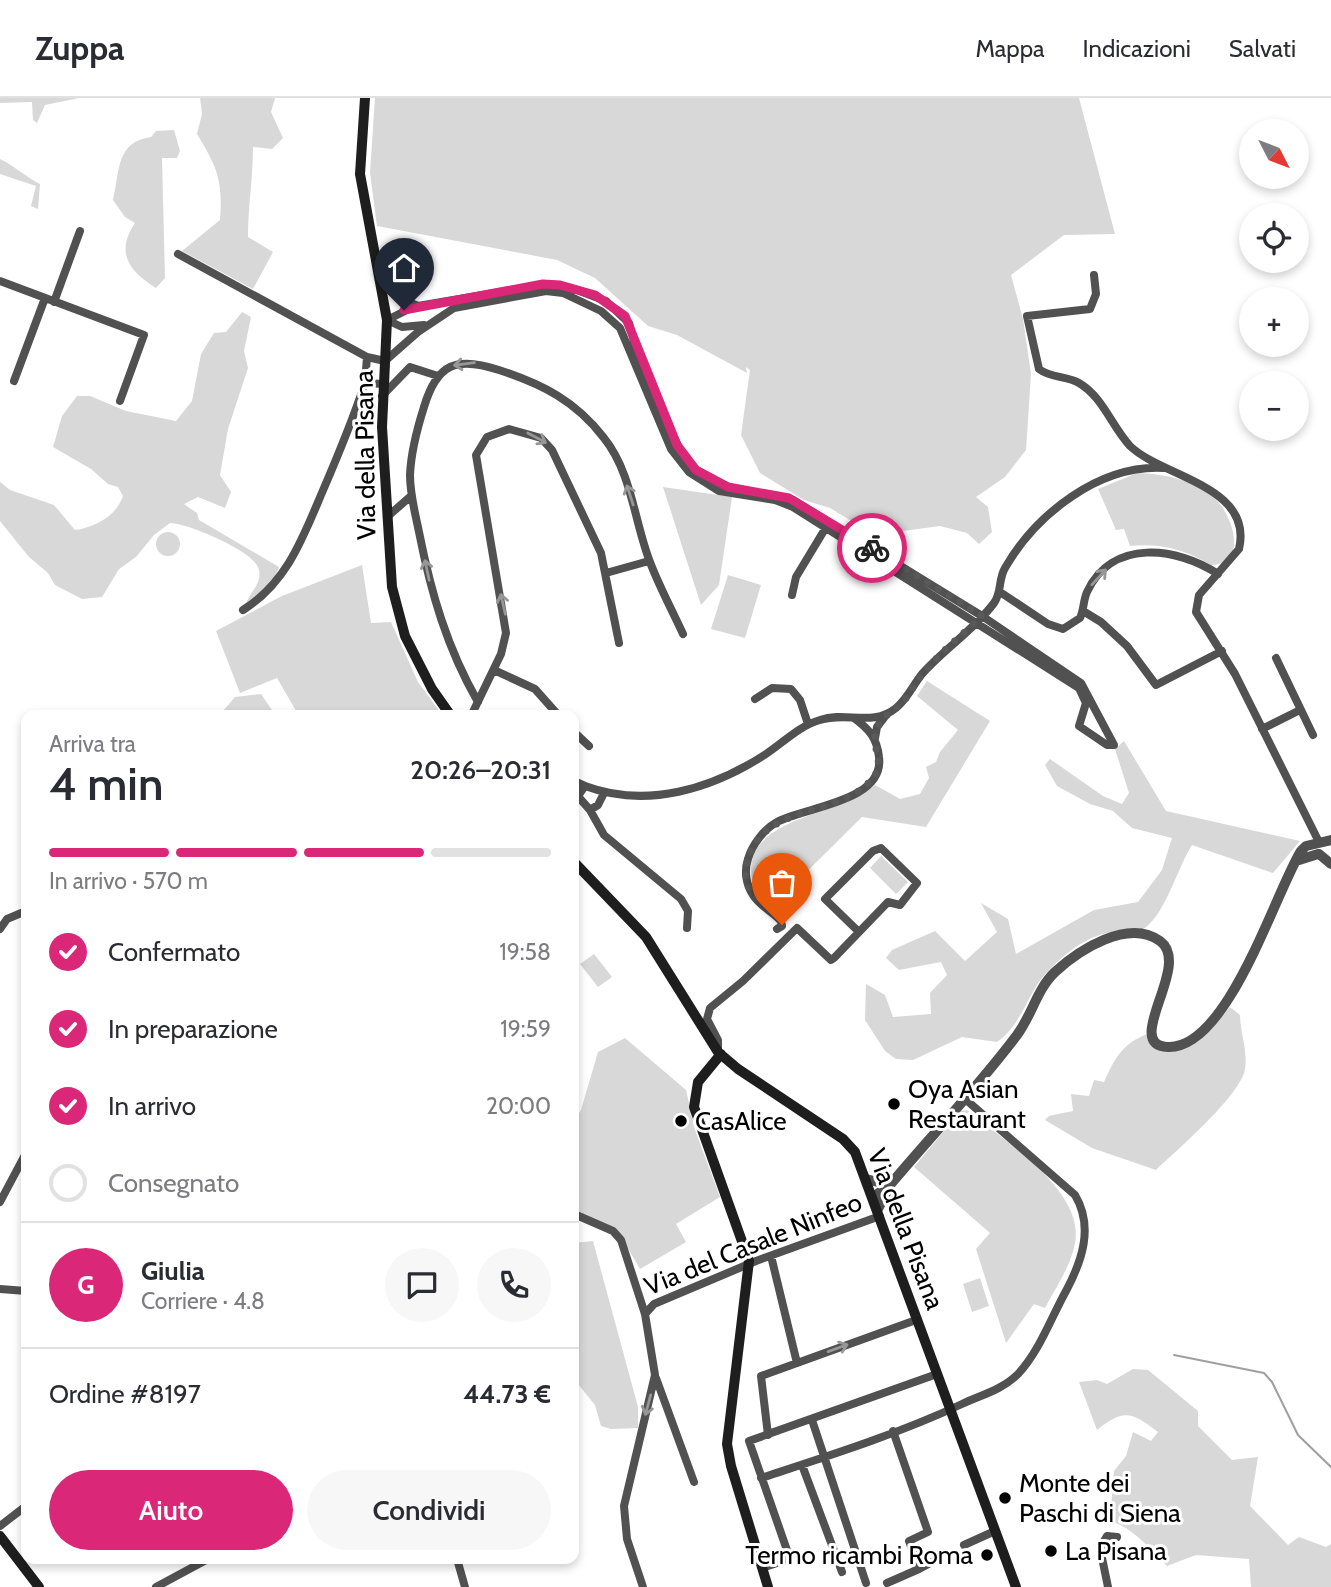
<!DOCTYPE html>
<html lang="it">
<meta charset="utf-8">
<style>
body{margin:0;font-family:Cabin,sans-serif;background:#f7f7f7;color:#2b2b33;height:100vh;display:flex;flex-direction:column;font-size:26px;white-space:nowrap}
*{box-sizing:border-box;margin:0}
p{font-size:23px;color:#7c7c81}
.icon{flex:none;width:38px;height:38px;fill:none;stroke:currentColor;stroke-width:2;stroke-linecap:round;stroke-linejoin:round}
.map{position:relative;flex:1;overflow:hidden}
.panel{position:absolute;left:21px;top:612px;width:558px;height:854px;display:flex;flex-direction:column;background:#fff;border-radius:14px;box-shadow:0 4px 10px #0003}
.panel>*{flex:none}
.needle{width:46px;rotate:132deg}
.tools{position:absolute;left:1239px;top:21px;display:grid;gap:14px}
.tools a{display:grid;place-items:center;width:70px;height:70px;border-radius:50%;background:#fff;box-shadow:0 4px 10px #0003;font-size:35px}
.pin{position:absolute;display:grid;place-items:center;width:60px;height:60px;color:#fff;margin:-72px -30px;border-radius:50% 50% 50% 0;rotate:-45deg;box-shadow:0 0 7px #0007}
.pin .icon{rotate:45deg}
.courier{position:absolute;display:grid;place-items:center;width:70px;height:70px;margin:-35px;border:5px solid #db2777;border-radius:50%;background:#fff;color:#222;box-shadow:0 2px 9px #0007}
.headline em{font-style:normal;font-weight:600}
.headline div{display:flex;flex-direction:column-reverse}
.headline{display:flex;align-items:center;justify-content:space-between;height:119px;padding:0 28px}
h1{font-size:46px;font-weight:600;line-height:52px}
.bar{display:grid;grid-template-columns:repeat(4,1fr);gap:10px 7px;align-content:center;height:84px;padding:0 28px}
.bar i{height:9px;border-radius:5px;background:#e1e1e2}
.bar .on{background:#db2777}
.bar p{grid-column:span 4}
.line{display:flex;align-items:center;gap:18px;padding:0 28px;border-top:2px solid #e1e1e2}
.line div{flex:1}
.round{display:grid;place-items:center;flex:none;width:74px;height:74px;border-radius:37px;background:#f7f7f7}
ol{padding:0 28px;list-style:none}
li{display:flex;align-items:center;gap:21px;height:77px}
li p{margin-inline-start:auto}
li .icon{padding:7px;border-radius:50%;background:#db2777;color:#fff;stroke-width:4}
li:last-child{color:#7c7c81}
li i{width:38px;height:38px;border:4px solid #e1e1e2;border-radius:50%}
.action{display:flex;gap:14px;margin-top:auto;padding:14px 28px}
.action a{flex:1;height:80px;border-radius:42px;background:#db2777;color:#fff;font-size:28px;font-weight:600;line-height:80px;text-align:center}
.action a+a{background:#f7f7f7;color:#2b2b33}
header{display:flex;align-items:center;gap:42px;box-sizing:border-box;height:98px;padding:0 35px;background:#fff;border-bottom:2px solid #e1e1e2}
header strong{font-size:33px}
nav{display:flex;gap:38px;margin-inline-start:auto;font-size:24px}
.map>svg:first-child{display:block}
.green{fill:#d8d8d8}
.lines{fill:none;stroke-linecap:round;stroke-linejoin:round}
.stream{stroke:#9f9f9f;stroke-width:2}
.minor{stroke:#515151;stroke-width:8}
.tertiary{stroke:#515151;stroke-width:10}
.secondary{stroke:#1e1e1e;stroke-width:10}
.oneway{stroke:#979797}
.done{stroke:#595959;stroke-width:7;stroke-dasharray:0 12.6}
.route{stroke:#db2777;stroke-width:9}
.poi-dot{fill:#000;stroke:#fff;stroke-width:2.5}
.labels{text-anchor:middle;stroke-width:6;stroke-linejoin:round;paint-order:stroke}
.street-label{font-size:26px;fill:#000;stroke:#fff}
.poi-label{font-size:26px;fill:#000;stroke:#fff;text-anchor:start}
</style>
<header>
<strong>Zuppa</strong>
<nav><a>Mappa</a><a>Indicazioni</a><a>Salvati</a></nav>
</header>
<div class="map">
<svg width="1331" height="1489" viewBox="0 0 1331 1489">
<rect width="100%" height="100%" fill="#fff"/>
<path class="green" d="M 0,0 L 79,0 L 45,7 L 37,25 L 33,22 L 32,4 L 0,5 Z
M 200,0 L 275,0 L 271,14 L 283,40 L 272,51 L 253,49 C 253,80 248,108 248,139 L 273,154 L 253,191 L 182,153 L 220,122 C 223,82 217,69 197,36 L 202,16 Z
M 375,0 L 1079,0 L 1115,136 L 1064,137 L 1011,177 L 1023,221 L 1031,276 L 1026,352 L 1005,379 L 976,399 L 988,409 L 992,434 L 979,446 L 967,435 L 940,428 L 903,433 L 860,428 L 830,410 L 804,402 L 760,375 L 741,337 L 750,272 L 746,269 L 747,275 L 677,237 L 648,228 L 595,180 L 557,162 L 377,128 L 370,75 Z
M 174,32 L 180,53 L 177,60 L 162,60 L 165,180 L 156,190 C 129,173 115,155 135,125 L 125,119 L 113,102 C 120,72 116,44 151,39 L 156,33 Z
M 0,61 C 13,67 26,79 40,86 L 38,111 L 31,108 L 36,88 L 0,76 Z
M 242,214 L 251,219 L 244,253 L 248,270 L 228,331 L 220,377 L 231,394 L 225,410 L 198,399 L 184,406 L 197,415 L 199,422 L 279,469 C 274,486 259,495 246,506 C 250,493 262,487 259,472 C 257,454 187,425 170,425 L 154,437 L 136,459 L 119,471 L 102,499 L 82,501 L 55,487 L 48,475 L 29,459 L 0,423 L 0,384 L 10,392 L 54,407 L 75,432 C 96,429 116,418 123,398 L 118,389 L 108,386 L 91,371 L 53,349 L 62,318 L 77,298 L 90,298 L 126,313 L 176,323 L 192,303 L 201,256 L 214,235 L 226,234 Z
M 1137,375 C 1165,376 1191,381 1213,399 C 1232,414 1250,466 1211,467 C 1186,452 1160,445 1130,448 L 1124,431 L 1116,432 L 1098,391 Z
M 663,389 L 732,399 L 719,487 L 701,507 Z
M156 446a12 12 0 1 1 24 0a12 12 0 1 1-24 0Z
M 362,467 L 371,525 L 391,524 L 418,584 L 443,618 L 299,618 L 277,580 L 240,595 L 216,533 L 282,498 Z
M 728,477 L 761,487 L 745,540 L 711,531 Z
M 927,583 L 990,623 L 926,729 L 862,719 L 773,807 C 760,799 751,787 751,772 C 752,717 842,718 875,687 L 900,701 L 920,696 L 929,680 L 926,669 L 936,664 L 940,654 L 958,632 L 917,598 Z
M 261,596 L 276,618 L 225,618 L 223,613 L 235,599 Z
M 1124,643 L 1166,713 L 1300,743 L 1273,775 L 1192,747 C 1177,771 1166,814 1145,830 C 1137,835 1118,833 1108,835 C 1087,838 1065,856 1050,871 C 1027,893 1024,925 997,944 L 962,939 L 913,962 L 896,961 L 885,953 L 865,922 L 866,886 L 885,897 L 893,919 L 931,916 L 930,895 L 947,877 L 941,864 L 899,872 L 886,860 L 892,852 L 935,833 L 965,863 L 997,834 L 981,805 L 1008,821 L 1016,856 L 1094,812 L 1138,804 L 1162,772 L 1172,740 L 1132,730 L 1113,713 L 1090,706 L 1057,688 L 1045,667 L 1050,661 L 1103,698 L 1122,706 L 1129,695 L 1115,651 Z
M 881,758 L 908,784 L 896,796 L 870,770 Z
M 594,856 L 612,879 L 598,889 L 580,866 Z
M 1230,909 L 1240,917 C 1240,934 1248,954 1245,971 C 1241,997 1177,1052 1156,1072 L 1092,1050 L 1045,1022 L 1049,1018 L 1073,1013 L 1071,996 L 1089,998 L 1094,982 L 1104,984 C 1115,960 1122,946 1147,936 C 1171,975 1212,931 1230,909 Z
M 625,940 L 686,992 L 695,1032 L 720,1099 L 676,1126 L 686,1144 L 640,1171 L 616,1130 L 574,1113 L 574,1023 L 581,1012 L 598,954 Z
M 967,1012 C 1004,1043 1085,1092 1075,1145 C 1071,1168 1056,1189 1045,1210 L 1034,1206 L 1006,1245 L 976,1151 L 990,1135 L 914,1069 L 961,1013 Z
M 593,1143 L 638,1309 L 638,1330 L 611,1331 L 601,1328 L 595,1307 L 574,1281 L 574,1145 Z
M 980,1180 L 989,1208 L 972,1214 L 963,1186 Z
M 1133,1271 L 1148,1272 L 1198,1313 L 1198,1328 L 1232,1362 L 1258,1359 L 1250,1408 L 1288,1447 L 1299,1439 L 1326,1449 L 1331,1446 L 1331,1489 L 1251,1489 L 1249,1461 L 1196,1457 L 1167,1468 C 1150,1451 1134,1430 1110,1423 L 1114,1373 L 1126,1358 L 1133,1334 L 1151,1343 L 1158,1334 C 1131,1313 1123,1311 1097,1332 L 1079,1284 L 1097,1282 L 1107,1286 Z"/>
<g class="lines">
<path class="stream" d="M 1174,1257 L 1264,1275 L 1272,1284 L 1298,1337 L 1331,1369"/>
<path class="minor" d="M 178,156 L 367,259
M 1094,177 L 1096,196 L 1090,211 L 1027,218 L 1039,271 C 1050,280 1067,278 1079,285 C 1103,299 1112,329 1130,348 C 1162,379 1254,388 1239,451 L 1199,497 L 1196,514 L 1235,576 L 1319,744
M 0,183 L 144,237 L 120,303
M 54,204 L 80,133
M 415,208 L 387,222 L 402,229 L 424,227
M 14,283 L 45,200
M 365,285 L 367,259 L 385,263 L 418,234 L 454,210 L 546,193 L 563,195 L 601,213 L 620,230 L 671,351 L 689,374 L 719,393 L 775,402 L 793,409 L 1079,590 L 1086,605 L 1079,628 L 1107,647 L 1114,647 L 1081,585 L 982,518 L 793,402 L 728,389 L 696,372 L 682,355 L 670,332 L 638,257 L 629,225 L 606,203 L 577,192 L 547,186 L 418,208 L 397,199 L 379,182
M 382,298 L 410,269 L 438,278
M 387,419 L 411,398
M 606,475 L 649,463
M 1000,494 L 1048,526 L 1063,531 L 1080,520 C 1084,512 1083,503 1087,494 C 1112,440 1177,449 1218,476
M 792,497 L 796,479 L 828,426
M 243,512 C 286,485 302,442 321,397 C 337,360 352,324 365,285 L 383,286
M 1083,513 L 1101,524 L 1127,548 L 1156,587 L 1222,553
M 1276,560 L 1313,637
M 494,572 L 535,591 L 559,618
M 755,601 L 772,590 L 791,591 L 800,602 L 808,626
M 478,604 C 447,550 431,495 419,434 C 415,414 410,397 410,377 C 411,354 417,331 424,309 C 437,265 457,258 499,272 C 542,286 576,303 604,340 C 632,375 634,423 650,464 C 659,488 672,512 683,536
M 471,618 L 501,556 L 506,535 L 476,357 L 487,339 L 509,331 L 541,340 L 552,352 L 601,455 L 619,545
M 1262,631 L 1300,612
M 574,634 L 589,648
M 875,640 L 877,629 L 886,617
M 574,683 L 585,688
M 575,695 L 590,712 L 598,707 L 604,695
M 578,698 L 585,688 C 647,711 712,691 766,656 C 784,644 799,628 820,622 C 846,613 873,629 896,610 C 908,600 913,587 922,576 C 944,551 974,532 994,505 C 1002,494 998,482 1005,470 C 1036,416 1099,367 1163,370
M 590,712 L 604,737 L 681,801 L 688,813 L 687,830
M 0,831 L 7,821 L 26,813
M 777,831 L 782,828 L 781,823 C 773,814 760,808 753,797 C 746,787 744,773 748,761 C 752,747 764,731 777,724 C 804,709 885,704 879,659 C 877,640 869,631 854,620
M 718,954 L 718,942 L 707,921 L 710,910 L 743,883 L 797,830 L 831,862 L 834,860 L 888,804 L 900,807 L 917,785 L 881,750 L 873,753 L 825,801 L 859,834
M 0,1104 L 26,1055
M 574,1116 L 613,1133 L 621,1142 L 645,1216 L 655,1277 L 624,1408 L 627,1441 L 643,1489
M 771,1158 L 797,1265
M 0,1191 L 26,1193
M 645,1216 L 654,1206 L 756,1163 L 880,1118
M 656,1280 L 694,1384
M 812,1322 L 866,1485
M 768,1337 L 761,1278 L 916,1222
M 802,1367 L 842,1474
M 761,1380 C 828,1358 898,1336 962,1306 C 981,1297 1002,1292 1018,1276 C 1039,1254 1051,1220 1066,1193 C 1082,1163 1094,1129 1075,1097 L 964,1000
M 0,1428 L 26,1408
M 964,1447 L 995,1433
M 457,1461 L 465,1489
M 762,1470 L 786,1462 L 789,1458 L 749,1343 L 937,1276
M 919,1471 L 936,1462
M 887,1485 L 919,1471 L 909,1443 L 928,1434 L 893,1333
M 156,1489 L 208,1461
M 1108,1489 L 1100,1450 L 1107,1438 L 1117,1439"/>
<path class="tertiary" d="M 1319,756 L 1331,766
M 1296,763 L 1318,756
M 866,1081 L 890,1087
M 873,1099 L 890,1087 C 932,1037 978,989 1017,937 C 1032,917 1037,891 1055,874 C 1079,852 1128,820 1160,843 C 1193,867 1121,947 1168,949 C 1228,951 1275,795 1301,753 L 1306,748 L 1331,742
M 878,1111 L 890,1087"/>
<path class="secondary" d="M 365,0 L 360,76 L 387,222 L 382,329 L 392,489 L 405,538 L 432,591 L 451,618
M 574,764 L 646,839 L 718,954 L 738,971 L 843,1041 L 855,1054 L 1016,1489
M 721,956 L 698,984 L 694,1009 L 749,1163 L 727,1346 L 731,1368 L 768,1489
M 0,1438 L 39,1489"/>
</g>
<defs><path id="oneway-shaft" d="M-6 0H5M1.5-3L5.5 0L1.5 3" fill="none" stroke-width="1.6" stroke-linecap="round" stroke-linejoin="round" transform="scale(1.75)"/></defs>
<g class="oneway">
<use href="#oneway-shaft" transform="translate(464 266) rotate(173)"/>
<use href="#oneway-shaft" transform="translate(537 340) rotate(28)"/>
<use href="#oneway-shaft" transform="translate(630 397) rotate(-108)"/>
<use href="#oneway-shaft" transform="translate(427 472) rotate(-102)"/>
<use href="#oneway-shaft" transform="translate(1099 479) rotate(-47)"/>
<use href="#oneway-shaft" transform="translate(503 506) rotate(-103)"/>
<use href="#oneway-shaft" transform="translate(838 1250) rotate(-20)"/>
<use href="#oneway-shaft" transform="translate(648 1307) rotate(105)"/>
</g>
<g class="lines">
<path class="done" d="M 782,827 C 773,802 736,801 748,761 C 764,708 829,719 865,688 C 892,666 868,653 877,630 C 882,618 894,613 903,604 C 910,596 914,586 921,578 C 938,556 962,537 982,518 L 872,450"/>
<path class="route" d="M 404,212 L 543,186 L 560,187 L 595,197 L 625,218 L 677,347 L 696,372 L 728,389 L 789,400 L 872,450"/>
</g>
<g class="poi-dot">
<circle cx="894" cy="1006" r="7"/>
<circle cx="681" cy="1023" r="7"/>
<circle cx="1005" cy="1400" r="7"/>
<circle cx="1051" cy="1453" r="7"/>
<circle cx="987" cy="1457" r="7"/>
</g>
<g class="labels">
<g class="street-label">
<text transform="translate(365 357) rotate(-91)" y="9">Via della Pisana</text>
<text transform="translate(906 1131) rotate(69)" y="9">Via della Pisana</text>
<text transform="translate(753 1146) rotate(-22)" y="9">Via del Casale Ninfeo</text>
</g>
<g class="poi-label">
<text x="908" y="1000">Oya Asian<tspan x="908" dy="30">Restaurant</tspan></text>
<text x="695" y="1032">CasAlice</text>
<text x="1019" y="1394">Monte dei<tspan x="1019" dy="30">Paschi di Siena</tspan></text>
<text x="1065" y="1462">La Pisana</text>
<text x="973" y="1466" text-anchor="end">Termo ricambi Roma</text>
</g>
</g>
</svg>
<div class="tools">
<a><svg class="needle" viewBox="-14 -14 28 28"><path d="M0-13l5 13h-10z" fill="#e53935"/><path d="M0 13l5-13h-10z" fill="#7c7c81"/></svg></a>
<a><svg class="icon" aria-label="locate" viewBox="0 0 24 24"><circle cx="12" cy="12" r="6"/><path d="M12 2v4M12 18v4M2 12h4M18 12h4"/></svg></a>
<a>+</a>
<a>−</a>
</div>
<div class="pin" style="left:782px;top:827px;background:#ea580c"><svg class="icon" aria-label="bag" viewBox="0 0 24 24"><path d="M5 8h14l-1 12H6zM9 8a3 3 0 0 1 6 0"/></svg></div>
<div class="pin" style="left:404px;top:212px;background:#1f2937"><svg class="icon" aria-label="home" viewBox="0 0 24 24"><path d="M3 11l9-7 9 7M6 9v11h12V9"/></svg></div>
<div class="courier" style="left:872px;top:450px"><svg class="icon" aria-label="bike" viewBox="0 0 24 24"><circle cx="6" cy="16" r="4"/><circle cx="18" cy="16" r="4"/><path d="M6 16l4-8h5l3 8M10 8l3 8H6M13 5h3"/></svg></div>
<section class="panel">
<div class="headline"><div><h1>4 min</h1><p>Arriva tra</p></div><em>20:26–20:31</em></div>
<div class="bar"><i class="on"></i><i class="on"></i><i class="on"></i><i></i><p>In arrivo · 570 m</p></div>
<ol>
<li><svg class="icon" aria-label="check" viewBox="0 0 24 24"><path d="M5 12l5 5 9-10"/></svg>Confermato<p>19:58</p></li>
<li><svg class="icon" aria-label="check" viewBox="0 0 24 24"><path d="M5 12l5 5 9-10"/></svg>In preparazione<p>19:59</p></li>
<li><svg class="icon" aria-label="check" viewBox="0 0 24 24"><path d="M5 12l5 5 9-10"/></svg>In arrivo<p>20:00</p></li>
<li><i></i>Consegnato</li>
</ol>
<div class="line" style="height:126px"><b class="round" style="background:#db2777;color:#fff">G</b><div><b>Giulia</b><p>Corriere · 4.8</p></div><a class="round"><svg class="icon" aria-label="chat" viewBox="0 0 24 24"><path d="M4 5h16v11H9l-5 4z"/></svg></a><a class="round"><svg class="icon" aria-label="phone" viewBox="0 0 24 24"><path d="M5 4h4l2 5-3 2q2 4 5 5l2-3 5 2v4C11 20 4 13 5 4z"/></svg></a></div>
<div class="line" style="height:91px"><div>Ordine #8197</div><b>44.73 €</b></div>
<div class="action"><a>Aiuto</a><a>Condividi</a></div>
</section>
</div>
